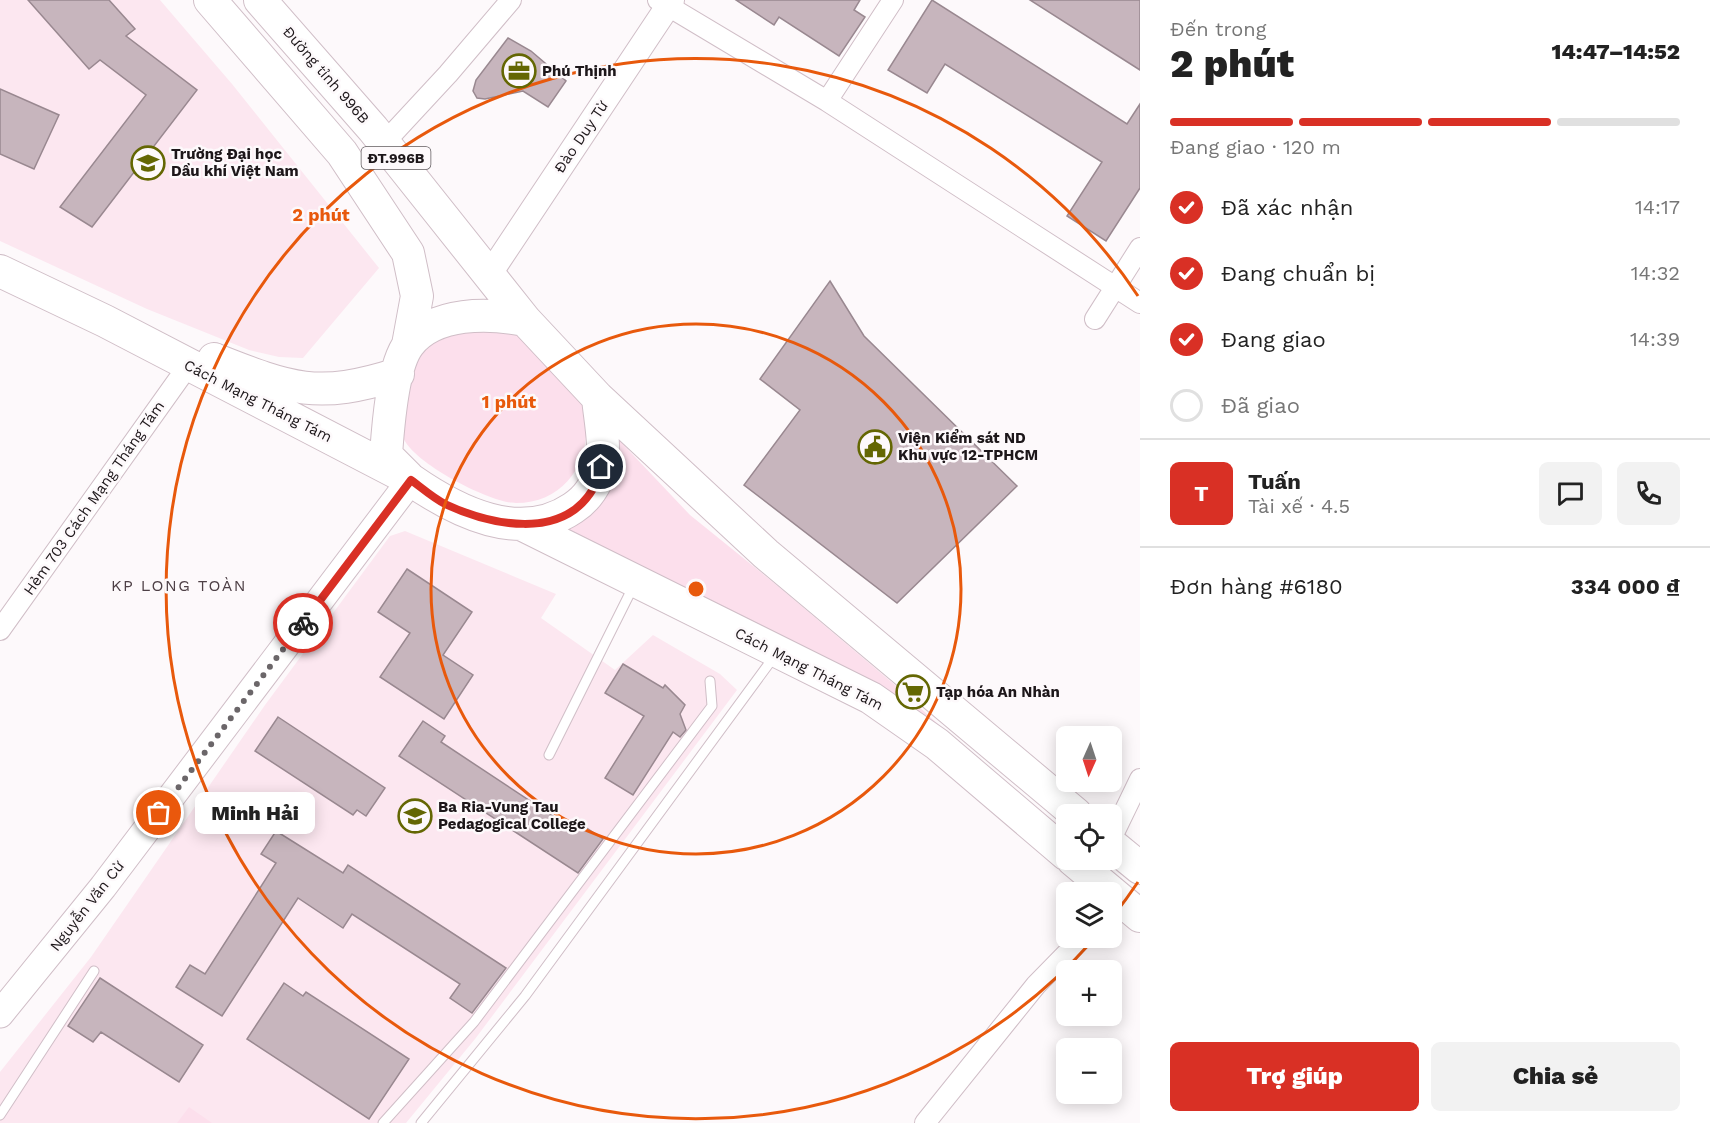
<!DOCTYPE html>
<html lang="vi">
<meta charset="utf-8">
<style>
body{margin:0;font-family:"Work Sans",sans-serif;background:#f2f2f2;color:#222;height:100vh;display:flex;flex-direction:column;font-size:22px;white-space:nowrap}
*{box-sizing:border-box;margin:0}
p{font-size:20px;color:#767676}
.icon{flex:none;width:33px;height:33px;fill:none;stroke:currentColor;stroke-width:2;stroke-linecap:round;stroke-linejoin:round}
.map{position:relative;flex:1;overflow:hidden}
.sheet{display:flex;flex-direction:column;background:#fff;width:570px}
.sheet>*{flex:none}
.needle{width:39px;rotate:183deg}
.buttons{position:absolute;left:1056px;top:726px;display:grid;gap:12px}
.buttons a{display:grid;place-items:center;width:66px;height:66px;border-radius:9px;background:#fff;box-shadow:0 3px 15px #0003;font-size:30px}
.pin{position:absolute;display:grid;place-items:center;width:51px;height:51px;color:#fff;margin:-26px;border:3px solid #fff;border-radius:50%;box-shadow:0 2px 6px #0007}
.courier{position:absolute;display:grid;place-items:center;width:60px;height:60px;margin:-30px;border:4px solid #d93025;border-radius:50%;background:#fff;color:#222;box-shadow:0 2px 8px #0007}
.bubble{position:absolute;height:42px;border-radius:9px;background:#fff;box-shadow:0 3px 15px #0003;font-size:20px;font-weight:800;line-height:42px;text-align:center}
.overview em{font-style:normal;font-weight:800}
.overview div{display:flex;flex-direction:column-reverse}
.overview{display:flex;align-items:center;justify-content:space-between;height:102px;padding:0 30px}
h1{font-size:39px;font-weight:800;line-height:45px}
.bar{display:grid;grid-template-columns:repeat(4,1fr);gap:9px 6px;align-content:center;height:72px;padding:0 30px}
.bar i{height:8px;border-radius:4px;background:#e0e0e0}
.bar .active{background:#d93025}
.bar p{grid-column:span 4}
.line{display:flex;align-items:center;gap:15px;padding:0 30px;border-top:2px solid #e0e0e0}
.line div{flex:1}
.round{display:grid;place-items:center;flex:none;width:63px;height:63px;border-radius:9px;background:#f2f2f2}
ol{padding:0 30px;list-style:none}
li{display:flex;align-items:center;gap:18px;height:66px}
li p{margin-inline-start:auto}
li .icon{padding:6px;border-radius:50%;background:#d93025;color:#fff;stroke-width:4}
li:last-child{color:#767676}
li i{width:33px;height:33px;border:3px solid #e0e0e0;border-radius:50%}
.cta{display:flex;gap:12px;margin-top:auto;padding:12px 30px}
.cta a{flex:1;height:69px;border-radius:9px;background:#d93025;color:#fff;font-size:24px;font-weight:800;line-height:69px;text-align:center}
.cta a+a{background:#f2f2f2;color:#222}
main{display:flex;flex:1;min-height:0}
.map>svg:first-child{display:block}
.built{fill:#fce7f0}
.green{fill:#fcdfec}
.building{fill:#c7b5bd;stroke:#998890;stroke-width:1.5}
.lines{fill:none;stroke-linecap:round;stroke-linejoin:round}
.service-casing{stroke:#d0bec7;stroke-width:11}
.minor-casing{stroke:#d0bec7;stroke-width:22}
.tertiary-casing{stroke:#d0bec7;stroke-width:26}
.secondary-casing{stroke:#d0bec7;stroke-width:29}
.primary-casing{stroke:#d0bec7;stroke-width:34}
.service{stroke:#fff;stroke-width:9}
.minor{stroke:#fff;stroke-width:20}
.tertiary{stroke:#fff;stroke-width:24}
.secondary{stroke:#fff;stroke-width:27}
.primary{stroke:#fff;stroke-width:32}
.done{stroke:#6b6669;stroke-width:6;stroke-dasharray:0 10.8}
.route{stroke:#d93025;stroke-width:8}
.ring{fill:none;stroke:#e8590c;stroke-width:3}
.labels{text-anchor:middle;stroke-width:5;stroke-linejoin:round;paint-order:stroke}
.shield{fill:#fdf9fb;stroke:#605b5e;stroke-width:1.5}
.shield-label{font-size:14px;font-weight:bold;fill:#1d171a}
.poi-label{font-size:15px;font-weight:bold;fill:#1d171a;stroke:#fdf9fb;text-anchor:start}
.street-label{font-size:15px;fill:#1d171a;stroke:#fdf9fb}
.neighbourhood-label{font-size:16px;letter-spacing:1.5px;fill:#4e4046;stroke:#fdf9fb}
.centre{fill:#e8590c;stroke:#fdf9fb;stroke-width:3}
.ring-label{font-size:18px;text-anchor:middle;font-weight:bold;fill:#e8590c;stroke:#fdf9fb;stroke-width:5;stroke-linejoin:round;paint-order:stroke}
</style>
<main>
<div class="map">
<svg width="1140" height="1123" viewBox="0 0 1140 1123">
<rect width="100%" height="100%" fill="#fdf9fb"/>
<path class="built" d="M 0,0 L 160,0 L 232,84 L 379,268 L 303,358 L 279,357 L 249,350 L 147,309 L 0,241 Z
M 405,531 L 556,594 L 541,618 L 615,670 L 653,635 L 720,674 L 737,690 L 475,1039 L 406,1123 L 0,1123 L 0,1072 L 91,957 L 265,705 L 390,536 Z"/>
<path class="green" d="M 443,329 L 518,330 C 528,342 582,395 585,404 C 587,410 586,417 586,423 C 589,466 562,503 516,503 C 490,503 410,462 402,435 C 398,422 404,382 404,367 Z
M 618,439 L 690,515 L 779,587 L 895,685 L 982,764 L 1066,831 L 1066,842 L 977,769 L 556,529 Z
M 189,1107 L 212,1123 L 177,1123 Z"/>
<path class="building" d="M 28,0 L 109,0 L 135,29 L 126,36 L 197,90 L 92,227 L 60,207 L 146,95 L 100,60 L 89,69 Z
M 736,0 L 860,0 L 854,10 L 865,17 L 839,56 L 779,17 L 774,25 Z
M 932,0 L 1127,124 L 1140,104 L 1140,188 L 1106,241 L 1067,216 L 1102,162 L 945,64 L 927,93 L 888,70 Z
M 1030,0 L 1140,0 L 1140,70 Z
M 508,38 L 531,51 L 566,81 L 548,107 L 523,91 L 485,99 L 477,98 L 473,91 L 476,80 Z
M 0,89 L 59,115 L 34,169 L 0,154 Z
M 830,281 L 864,336 L 1017,486 L 897,603 L 744,485 L 800,410 L 760,379 Z
M 407,569 L 472,612 L 443,655 L 473,675 L 444,719 L 380,677 L 410,633 L 378,612 Z
M 623,664 L 663,688 L 665,685 L 685,705 L 680,714 L 686,730 L 680,737 L 673,732 L 633,795 L 605,778 L 644,716 L 605,693 Z
M 278,717 L 385,788 L 366,816 L 357,810 L 353,815 L 255,751 Z
M 423,721 L 445,736 L 441,742 L 577,832 L 582,825 L 603,839 L 578,873 L 399,756 Z
M 276,831 L 343,873 L 348,865 L 506,968 L 472,1013 L 450,998 L 460,984 L 352,914 L 343,928 L 298,898 L 222,1016 L 176,987 L 190,965 L 205,974 L 276,863 L 261,854 Z
M 100,978 L 203,1045 L 179,1082 L 101,1032 L 93,1042 L 68,1026 Z
M 284,983 L 303,996 L 306,992 L 409,1059 L 369,1119 L 247,1039 Z"/>
<g class="lines">
<g class="service-casing">
<path id="service" d="M 549,755 L 634,585
M 0,1115 L 94,971
M 383,1123 L 474,1022 L 712,706 L 710,681
M 421,1123 L 525,996 L 776,654"/>
</g>
<g class="minor-casing">
<path id="minor" d="M 658,0 L 827,101 L 1140,303
M 827,101 L 893,0
M 384,143 L 448,74 L 511,0
M 1095,319 L 1140,248
M 0,630 L 188,366
M 1112,837 L 1140,779
M 925,1123 L 1036,985 L 1082,938"/>
</g>
<g class="tertiary-casing">
<path id="tertiary" d="M 489,275 L 672,0"/>
</g>
<g class="secondary-casing">
<path id="secondary" d="M 0,1014 L 103,887 L 411,480"/>
</g>
<g class="primary-casing">
<path id="primary" d="M 210,0 L 342,153 L 408,253 L 417,296 L 408,345
M 260,0 L 373,129 L 525,320 L 598,398 L 766,554 L 1076,814
M 0,271 L 105,321 L 411,480 C 457,512 520,544 573,508 C 587,499 597,484 601,467 C 606,445 600,420 598,398
M 214,359 C 290,389 317,400 398,374
M 408,477 L 386,455 C 388,427 392,366 409,344 C 435,311 489,313 525,320
M 525,526 L 871,698 L 937,744 L 1066,854
M 1112,845 L 1140,868
M 1073,860 L 1140,916"/>
</g>
<use href="#service" class="service"/>
<use href="#minor" class="minor"/>
<use href="#tertiary" class="tertiary"/>
<use href="#secondary" class="secondary"/>
<use href="#primary" class="primary"/>
</g>
<g class="lines">
<path class="done" d="M 159,813 L 303,623"/>
<path class="route" d="M 303,623 L 411,480 C 422,488 433,498 445,504 C 490,525 562,541 593,489 C 596,482 598,474 601,467"/>
</g>
<g class="ring">
<circle cx="696" cy="589" r="265"/>
<path d="M1138 882A530 530 0 0 1 1114 915M1093 940A530 530 0 1 1 1138 296"/>
</g>
<defs>
<g id="office-ring" transform="scale(1.725)"><circle r="9.5" fill="#fdf9fb" stroke="#646703" stroke-width="1.5"/><path d="M-6-3h4V-5.5h4V-3h4V5H-6ZM-1-4.5V-3h2v-1.5ZM-6 0V1H6V0Z" fill="#646703"/></g>
<g id="university-ring" transform="scale(1.725)"><circle r="9.5" fill="#fdf9fb" stroke="#646703" stroke-width="1.5"/><path d="M0-5L7-2L0 1L-7-2ZM-4 1L0 2.5L4 1V4Q0 6-4 4Z" fill="#646703"/></g>
<g id="civic-ring" transform="scale(1.725)"><circle r="9.5" fill="#fdf9fb" stroke="#646703" stroke-width="1.5"/><path d="M-.6-6.5H3V-4.5H.6V-3L4-1V1h2V6H-6V1h2V-1L-.6-3ZM-1.2 2.5V6h2.4V2.5Z" fill="#646703"/></g>
<g id="supermarket-ring" transform="scale(1.725)"><circle r="9.5" fill="#fdf9fb" stroke="#646703" stroke-width="1.5"/><path d="M-6-5.5h2.5l.6 2H6L4.5 2H-2.5L-4.4-4H-6ZM-1.5 3.2a1.3 1.3 0 1 0 .1 0ZM3 3.2a1.3 1.3 0 1 0 .1 0Z" fill="#646703"/></g>
</defs>
<g fill-rule="evenodd">
<use href="#office-ring" x="519" y="71"/>
<use href="#university-ring" x="148" y="163"/>
<use href="#civic-ring" x="875" y="447"/>
<use href="#supermarket-ring" x="913" y="692"/>
<use href="#university-ring" x="415" y="816"/>
</g>
<g class="labels">
<rect class="shield" x="361.5" y="147" width="69" height="22" rx="4.5"/>
<g class="shield-label">
<text x="396" y="163">ĐT.996B</text>
</g>
<g class="poi-label">
<text x="542" y="76">Phú Thịnh</text>
<text x="171" y="159">Trường Đại học<tspan x="171" dy="17">Dầu khí Việt Nam</tspan></text>
<text x="898" y="443">Viện Kiểm sát ND<tspan x="898" dy="17">Khu vực 12-TPHCM</tspan></text>
<text x="936" y="697">Tạp hóa An Nhàn</text>
<text x="438" y="812">Ba Ria-Vung Tau<tspan x="438" dy="17">Pedagogical College</tspan></text>
</g>
<g class="street-label">
<text transform="translate(326 75) rotate(49)" y="5">Đường tỉnh 996B</text>
<text transform="translate(581 137) rotate(-56)" y="5">Đào Duy Từ</text>
<text transform="translate(258 401) rotate(27)" y="5">Cách Mạng Tháng Tám</text>
<text transform="translate(94 498) rotate(-55)" y="5">Hẻm 703 Cách Mạng Tháng Tám</text>
<text transform="translate(809 669) rotate(27)" y="5">Cách Mạng Tháng Tám</text>
<text transform="translate(87 906) rotate(-52)" y="5">Nguyễn Văn Cừ</text>
</g>
<g class="neighbourhood-label">
<text x="179" y="591">KP LONG TOÀN</text>
</g>
</g>
<circle cx="696" cy="589" r="9" class="centre"/>
<g class="ring-label">
<text x="321" y="221">2 phút</text>
<text x="509" y="408">1 phút</text>
</g>
</svg>
<div class="buttons">
<a><svg class="needle" viewBox="-14 -14 28 28"><path d="M0-13l5 13h-10z" fill="#e53935"/><path d="M0 13l5-13h-10z" fill="#767676"/></svg></a>
<a><svg class="icon" aria-label="locate" viewBox="0 0 24 24"><circle cx="12" cy="12" r="6"/><path d="M12 2v4M12 18v4M2 12h4M18 12h4"/></svg></a>
<a><svg class="icon" aria-label="layers" viewBox="0 0 24 24"><path d="M12 4l9 5-9 5-9-5zM3 14l9 5 9-5"/></svg></a>
<a>+</a>
<a>−</a>
</div>
<div class="pin" style="left:159px;top:813px;background:#ea580c"><svg class="icon" aria-label="bag" viewBox="0 0 24 24"><path d="M5 8h14l-1 12H6zM9 8a3 3 0 0 1 6 0"/></svg></div>
<div class="pin" style="left:601px;top:467px;background:#1f2937"><svg class="icon" aria-label="home" viewBox="0 0 24 24"><path d="M3 11l9-7 9 7M6 9v11h12V9"/></svg></div>
<div class="courier" style="left:303px;top:623px"><svg class="icon" aria-label="bike" viewBox="0 0 24 24"><circle cx="6" cy="16" r="4"/><circle cx="18" cy="16" r="4"/><path d="M6 16l4-8h5l3 8M10 8l3 8H6M13 5h3"/></svg></div>
<div class="bubble" style="left:195px;top:792px;width:120px">Minh Hải</div>
</div>
<section class="sheet">
<div class="overview"><div><h1>2 phút</h1><p>Đến trong</p></div><em>14:47–14:52</em></div>
<div class="bar"><i class="active"></i><i class="active"></i><i class="active"></i><i></i><p>Đang giao · 120 m</p></div>
<ol>
<li><svg class="icon" aria-label="check" viewBox="0 0 24 24"><path d="M5 12l5 5 9-10"/></svg>Đã xác nhận<p>14:17</p></li>
<li><svg class="icon" aria-label="check" viewBox="0 0 24 24"><path d="M5 12l5 5 9-10"/></svg>Đang chuẩn bị<p>14:32</p></li>
<li><svg class="icon" aria-label="check" viewBox="0 0 24 24"><path d="M5 12l5 5 9-10"/></svg>Đang giao<p>14:39</p></li>
<li><i></i>Đã giao</li>
</ol>
<div class="line" style="height:108px"><b class="round" style="background:#d93025;color:#fff">T</b><div><b>Tuấn</b><p>Tài xế · 4.5</p></div><a class="round"><svg class="icon" aria-label="chat" viewBox="0 0 24 24"><path d="M4 5h16v11H9l-5 4z"/></svg></a><a class="round"><svg class="icon" aria-label="phone" viewBox="0 0 24 24"><path d="M5 4h4l2 5-3 2q2 4 5 5l2-3 5 2v4C11 20 4 13 5 4z"/></svg></a></div>
<div class="line" style="height:78px"><div>Đơn hàng #6180</div><b>334 000 ₫</b></div>
<div class="cta"><a>Trợ giúp</a><a>Chia sẻ</a></div>
</section>
</main>
